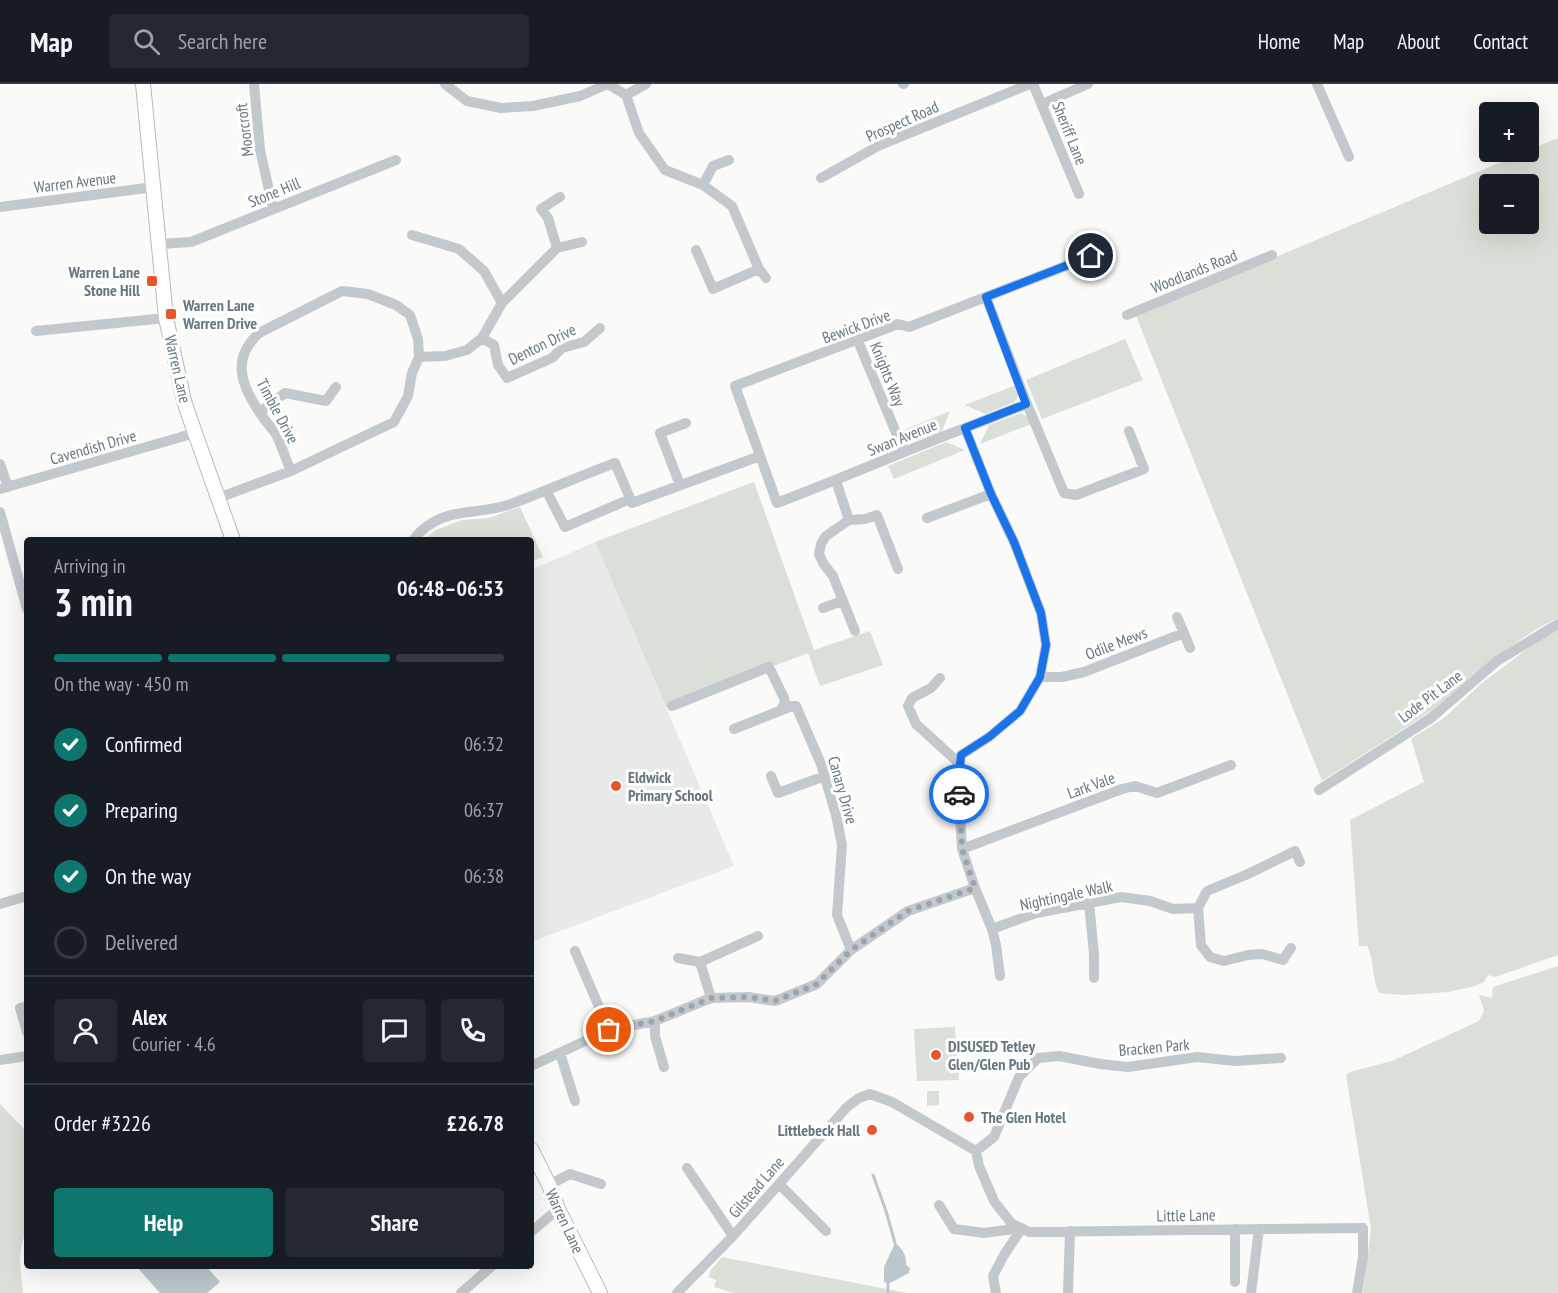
<!DOCTYPE html>
<meta charset="utf-8">
<style>
body{margin:0;font-family:"PT Sans Narrow",sans-serif;background:#242831;color:#f1f3f6;height:100vh;display:flex;flex-direction:column;font-size:22px;white-space:nowrap}
*{box-sizing:border-box;margin:0}
p{font-size:20px;color:#9ea1a6}
.icon{flex:none;width:33px;height:33px;fill:none;stroke:currentColor;stroke-width:2;stroke-linecap:round;stroke-linejoin:round}
.map{position:relative;flex:1;overflow:hidden}
.details{position:absolute;left:24px;top:453px;width:510px;height:732px;display:flex;flex-direction:column;background:#171b24;border-radius:6px;box-shadow:0 6px 24px #0002}
.details>*{flex:none}
.buttons{position:absolute;left:1479px;top:18px;display:grid;gap:12px}
.buttons a{display:grid;place-items:center;width:60px;height:60px;border-radius:6px;background:#171b24;box-shadow:0 6px 24px #0002;font-size:30px}
.pin{position:absolute;display:grid;place-items:center;width:51px;height:51px;color:#fff;margin:-26px;border:3px solid #fff;border-radius:50%;box-shadow:0 2px 6px #0007}
.courier{position:absolute;display:grid;place-items:center;width:60px;height:60px;margin:-30px;border:4px solid #1a73e8;border-radius:50%;background:#fff;color:#222;box-shadow:0 2px 8px #0007}
.summary em{font-style:normal;font-weight:700}
.summary div{display:flex;flex-direction:column-reverse}
.summary{display:flex;align-items:center;justify-content:space-between;height:102px;padding:0 30px}
h1{font-size:39px;font-weight:700;line-height:45px}
.bar{display:grid;grid-template-columns:repeat(4,1fr);gap:9px 6px;align-content:center;height:72px;padding:0 30px}
.bar i{height:8px;border-radius:4px;background:#363941}
.bar .active{background:#0f766e}
.bar p{grid-column:span 4}
.line{display:flex;align-items:center;gap:15px;padding:0 30px;border-top:2px solid #363941}
.line div{flex:1}
.round{display:grid;place-items:center;flex:none;width:63px;height:63px;border-radius:6px;background:#242831}
ol{padding:0 30px;list-style:none}
li{display:flex;align-items:center;gap:18px;height:66px}
li p{margin-inline-start:auto}
li .icon{padding:6px;border-radius:50%;background:#0f766e;color:#fff;stroke-width:4}
li:last-child{color:#9ea1a6}
li i{width:33px;height:33px;border:3px solid #363941;border-radius:50%}
.action{display:flex;gap:12px;margin-top:auto;padding:12px 30px}
.action a{flex:1;height:69px;border-radius:6px;background:#0f766e;color:#fff;font-size:24px;font-weight:700;line-height:69px;text-align:center}
.action a+a{background:#242831;color:#f1f3f6}
header{display:flex;align-items:center;gap:36px;box-sizing:border-box;height:84px;padding:0 30px;background:#171b24;border-bottom:2px solid #363941}
header strong{font-size:28px}
nav{display:flex;gap:33px;margin-inline-start:auto;font-size:21px}
.search{width:420px;height:54px;background:#242831;display:flex;align-items:center;gap:15px;box-sizing:border-box;padding:0 21px;border-radius:6px;color:#9ea1a6;font-size:22px}
.map>svg:first-child{display:block}
.built{fill:#e8e9e9}
.green{fill:#dadfd7;fill-rule:evenodd}
.water{fill:#bbc7cb}
.lines{fill:none;stroke-linecap:round;stroke-linejoin:round}
.stream{stroke:#bbc7cb;stroke-width:3}
.secondary-casing{stroke:#b3babf;stroke-width:16}
.street{stroke:#c3c8cc;stroke-width:10}
.secondary{stroke:#fff;stroke-width:14}
.done{stroke:#99a4ac;stroke-width:6;stroke-dasharray:0 10.8}
.route{stroke:#1a73e8;stroke-width:8}
.poi-dot{fill:#e4572e;stroke:#fff;stroke-width:2}
.labels{text-anchor:middle;stroke-width:6;stroke-linejoin:round;paint-order:stroke}
.street-label{font-size:16px;fill:#657683;stroke:#fff}
.poi-label{font-size:16px;font-weight:bold;fill:#657683;stroke:#fff;text-anchor:start}
</style>
<header>
<strong>Map</strong>
<div class="search"><svg class="icon" aria-label="search" viewBox="0 0 24 24"><circle cx="10" cy="10" r="6"/><path d="M15 15l6 6"/></svg>Search here</div>
<nav><a>Home</a><a>Map</a><a>About</a><a>Contact</a></nav>
</header>
<div class="map">
<svg width="1558" height="1209" viewBox="0 0 1558 1209">
<rect width="100%" height="100%" fill="#fafaf8"/>
<path class="built" d="M 595,458 L 734,782 L 531,858 L 531,486 Z"/>
<path class="green" d="M 1558,54 L 1558,534 L 1533,547 L 1490,577 L 1431,627 L 1322,697 L 1136,232 L 1525,68 L 1528,68 L 1529,66 ZM 1490,100 L 1528,100 L 1528,140 L 1490,140 Z
M 1125,255 L 1143,296 L 1042,335 L 1026,296 Z
M 1016,301 L 1018,312 L 1014,318 L 985,330 L 965,321 Z
M 950,327 L 942,347 L 916,357 L 906,353 L 905,347 L 906,345 Z
M 1021,329 L 1028,333 L 1031,340 L 980,360 L 989,341 Z
M 946,358 L 965,366 L 894,395 L 888,382 Z
M 754,398 L 814,566 L 870,547 L 883,581 L 820,602 L 808,569 L 666,623 L 595,458 Z
M 520,423 L 543,473 L 531,478 L 531,456 L 424,456 L 436,446 L 462,436 L 489,434 Z
M 1558,546 L 1558,871 L 1495,893 L 1488,891 L 1484,898 L 1475,902 L 1449,908 L 1404,911 L 1379,909 C 1371,893 1375,876 1367,862 L 1359,862 L 1350,736 L 1424,698 L 1411,655 L 1444,634 L 1482,599 L 1538,557 Z
M 1558,882 L 1558,1209 L 1363,1209 L 1371,1145 L 1346,991 L 1350,988 L 1392,977 L 1479,937 L 1484,927 L 1479,911 L 1492,914 L 1493,903 Z
M 955,943 L 959,996 L 917,997 L 914,945 Z
M 927,1007 L 939,1007 L 939,1021 L 927,1022 Z
M 0,1020 L 27,1048 L 27,1146 C 16,1169 21,1185 23,1209 L 0,1209 Z
M 722,1173 L 907,1209 L 734,1209 L 714,1203 L 716,1196 L 708,1193 L 711,1186 Z"/>
<path class="water" d="M 895,1159 C 902,1164 907,1172 906,1181 L 910,1184 L 909,1189 L 888,1200 L 884,1198 L 884,1183 Z
M 136,1182 L 206,1182 L 220,1198 L 207,1209 L 160,1209 Z"/>
<g class="lines">
<path class="stream" d="M 873,1091 L 886,1127 L 895,1159
M 888,1200 L 888,1209"/>
<g class="secondary-casing">
<path id="secondary" d="M 143,0 L 166,234 L 184,317 L 195,349 L 233,456
M 531,1065 L 549,1101 L 558,1125 L 600,1209"/>
</g>
<path class="street" d="M 254,0 L 260,66 L 273,124
M 445,0 L 467,17 L 501,24 L 533,22 L 580,12 L 608,0
M 608,0 L 626,11 L 646,0
M 903,0 L 904,0
M 1033,0 L 1079,110
M 1317,0 L 1349,73
M 626,11 L 639,49 L 665,86 L 703,101 L 732,122 L 759,185 L 766,194
M 1042,20 L 1088,0
M 821,94 L 880,61 L 1030,0
M 703,101 L 713,82 L 729,76
M 0,123 L 154,103
M 412,151 L 459,165 L 484,187 L 502,219
M 160,160 L 191,158 L 396,76
M 557,164 L 582,158
M 696,166 L 713,205 L 759,185
M 986,213 L 1027,320 L 1064,409 L 1076,411 L 1144,385 L 1129,347
M 1127,231 L 1272,171
M 36,247 L 166,234
M 482,254 L 494,261 L 498,281 L 507,294 L 552,274 L 562,264 L 584,258 L 600,244
M 858,257 L 904,368
M 419,273 L 445,272 L 467,266 L 482,254 L 502,219 L 557,164 L 548,134 L 541,125 L 560,113
M 260,328 L 285,309 L 326,317 L 336,303
M 965,344 L 1027,320
M 0,380 L 8,403
M 836,397 L 849,436 L 826,452 L 821,460 L 819,470 L 823,479 L 833,492 L 855,547
M 680,401 L 660,349 L 686,339
M 0,405 L 195,349
M 546,406 L 565,443 L 630,415
M 218,414 L 291,387 L 394,338 L 408,312 L 412,289 L 419,273 L 418,255 L 410,231 L 396,221 L 368,210 L 342,207 L 259,249 C 231,275 241,301 260,329 C 265,337 272,344 277,352 C 282,363 286,376 291,387
M 0,428 L 27,525
M 927,434 L 991,410
M 849,436 L 865,435 L 877,431 L 898,485
M 413,456 C 441,420 475,433 511,420 C 546,407 580,392 615,379 L 632,419 L 760,372
M 823,524 L 842,517
M 1184,549 L 1190,564
M 1040,593 L 1062,593 L 1084,588 L 1184,549 L 1177,533
M 940,594 L 931,604 L 912,614 L 908,622 L 916,640 L 960,680
M 672,622 L 769,583 L 784,614 L 785,619 L 780,627
M 734,645 L 792,622 L 796,622 L 821,680 L 836,731 L 842,761 L 837,831 L 851,866
M 771,692 L 778,709 L 825,692
M 1319,706 L 1431,634 L 1497,577 L 1558,540
M 962,765 L 1122,705 L 1135,702 L 1157,709 L 1231,681
M 975,804 L 992,845
M 1089,819 L 1094,870 L 1094,894
M 0,820 L 27,812
M 1198,824 L 1201,861 L 1210,873 L 1224,877 L 1248,871 L 1262,870 L 1283,876 L 1291,864
M 575,867 L 609,946
M 678,874 L 700,878 L 758,852
M 700,878 L 711,914
M 1000,892 L 996,861 L 992,845 L 1036,829 L 1121,813 L 1150,817 L 1173,825 L 1198,824 L 1207,807 L 1248,790 L 1295,767 L 1300,778
M 27,922 L 20,924 L 27,948
M 655,937 L 655,952 L 664,983
M 560,969 L 575,1017
M 0,976 L 27,972
M 531,982 L 609,946 L 655,937 L 711,914 L 748,913 L 775,917 L 817,900 L 851,866 L 908,827 L 975,804 L 962,765 L 958,698 L 961,671 L 989,653 L 1020,627 L 1040,593 L 1046,561 L 1041,529 L 1014,458 L 991,410 L 965,344 C 902,368 840,395 777,419 L 735,302 L 898,240 L 909,243 L 1091,172
M 976,1067 L 994,1053 L 1019,993 L 1038,974 L 1059,972 L 1100,980 L 1128,983 L 1197,973 L 1235,977 L 1281,974
M 687,1084 L 733,1152
M 779,1100 L 826,1147
M 549,1101 L 570,1090 L 601,1100
M 939,1121 L 954,1145 L 984,1149 L 1021,1144
M 1235,1145 L 1235,1198
M 531,1148 L 558,1125
M 461,1209 L 492,1182
M 677,1209 L 733,1152 L 847,1023 L 859,1014 L 870,1010 L 892,1018 L 976,1067 L 979,1082 L 994,1117 L 1011,1139 L 1029,1148 L 1363,1144 L 1363,1173 L 1357,1209
M 996,1209 L 993,1192 L 1004,1171 L 1022,1144
M 1068,1209 L 1070,1147
M 1251,1209 L 1259,1145"/>
<use href="#secondary" class="secondary"/>
</g>
<g class="lines">
<path class="done" d="M 609,946 L 655,937 L 711,914 L 748,913 L 775,917 L 817,900 L 851,866 L 908,827 L 975,804 L 962,765 L 959,710"/>
<path class="route" d="M 959,710 L 958,698 L 961,671 L 989,653 L 1020,627 L 1040,593 L 1046,561 L 1041,529 L 1014,458 L 991,410 L 965,344 L 1026,320 L 986,213 L 1091,172"/>
</g>
<g class="poi-dot">
<rect x="146" y="191" width="12" height="12" rx="3"/>
<rect x="165" y="224" width="12" height="12" rx="3"/>
<circle cx="616" cy="702" r="6"/>
<circle cx="936" cy="971" r="6"/>
<circle cx="969" cy="1033" r="6"/>
<circle cx="872" cy="1046" r="6"/>
</g>
<g class="labels">
<g class="street-label">
<text transform="translate(902 37) rotate(-24)" y="6">Prospect Road</text>
<text transform="translate(244 46) rotate(-97)" y="6">Moorcroft</text>
<text transform="translate(1070 49) rotate(68)" y="6">Sheriff Lane</text>
<text transform="translate(75 98) rotate(-7)" y="6">Warren Avenue</text>
<text transform="translate(274 108) rotate(-22)" y="6">Stone Hill</text>
<text transform="translate(1194 187) rotate(-22)" y="6">Woodlands Road</text>
<text transform="translate(856 242) rotate(-20)" y="6">Bewick Drive</text>
<text transform="translate(542 260) rotate(-26)" y="6">Denton Drive</text>
<text transform="translate(178 285) rotate(77)" y="6">Warren Lane</text>
<text transform="translate(888 290) rotate(68)" y="6">Knights Way</text>
<text transform="translate(278 327) rotate(62)" y="6">Timble Drive</text>
<text transform="translate(902 353) rotate(-22)" y="6">Swan Avenue</text>
<text transform="translate(93 363) rotate(-16)" y="6">Cavendish Drive</text>
<text transform="translate(1116 559) rotate(-21)" y="6">Odile Mews</text>
<text transform="translate(1430 612) rotate(-37)" y="6">Lode Pit Lane</text>
<text transform="translate(1091 701) rotate(-20)" y="6">Lark Vale</text>
<text transform="translate(843 706) rotate(74)" y="6">Canary Drive</text>
<text transform="translate(1066 811) rotate(-12)" y="6">Nightingale Walk</text>
<text transform="translate(1154 963) rotate(-5)" y="6">Bracken Park</text>
<text transform="translate(756 1103) rotate(-49)" y="6">Gilstead Lane</text>
<text transform="translate(1186 1131) rotate(-1)" y="6">Little Lane</text>
<text transform="translate(565 1137) rotate(65)" y="6">Warren Lane</text>
</g>
<g class="poi-label">
<text x="140" y="194" text-anchor="end">Warren Lane<tspan x="140" dy="18">Stone Hill</tspan></text>
<text x="183" y="227">Warren Lane<tspan x="183" dy="18">Warren Drive</tspan></text>
<text x="628" y="699">Eldwick<tspan x="628" dy="18">Primary School</tspan></text>
<text x="948" y="968">DISUSED Tetley<tspan x="948" dy="18">Glen/Glen Pub</tspan></text>
<text x="981" y="1039">The Glen Hotel</text>
<text x="860" y="1052" text-anchor="end">Littlebeck Hall</text>
</g>
</g>
</svg>
<div class="buttons">
<a>+</a>
<a>−</a>
</div>
<div class="pin" style="left:609px;top:946px;background:#ea580c"><svg class="icon" aria-label="bag" viewBox="0 0 24 24"><path d="M5 8h14l-1 12H6zM9 8a3 3 0 0 1 6 0"/></svg></div>
<div class="pin" style="left:1091px;top:172px;background:#1f2937"><svg class="icon" aria-label="home" viewBox="0 0 24 24"><path d="M3 11l9-7 9 7M6 9v11h12V9"/></svg></div>
<div class="courier" style="left:959px;top:710px"><svg class="icon" aria-label="car" viewBox="0 0 24 24"><path d="M5 17H2v-5l4-1 3-4h7l3 4 3 1v5h-3M9 17h6M6 11h13"/><circle cx="7" cy="17" r="2"/><circle cx="17" cy="17" r="2"/></svg></div>
<section class="details">
<div class="summary"><div><h1>3 min</h1><p>Arriving in</p></div><em>06:48–06:53</em></div>
<div class="bar"><i class="active"></i><i class="active"></i><i class="active"></i><i></i><p>On the way · 450 m</p></div>
<ol>
<li><svg class="icon" aria-label="check" viewBox="0 0 24 24"><path d="M5 12l5 5 9-10"/></svg>Confirmed<p>06:32</p></li>
<li><svg class="icon" aria-label="check" viewBox="0 0 24 24"><path d="M5 12l5 5 9-10"/></svg>Preparing<p>06:37</p></li>
<li><svg class="icon" aria-label="check" viewBox="0 0 24 24"><path d="M5 12l5 5 9-10"/></svg>On the way<p>06:38</p></li>
<li><i></i>Delivered</li>
</ol>
<div class="line" style="height:108px"><a class="round"><svg class="icon" aria-label="person" viewBox="0 0 24 24"><circle cx="12" cy="8" r="4"/><path d="M4 21q1-7 8-7t8 7"/></svg></a><div><b>Alex</b><p>Courier · 4.6</p></div><a class="round"><svg class="icon" aria-label="chat" viewBox="0 0 24 24"><path d="M4 5h16v11H9l-5 4z"/></svg></a><a class="round"><svg class="icon" aria-label="phone" viewBox="0 0 24 24"><path d="M5 4h4l2 5-3 2q2 4 5 5l2-3 5 2v4C11 20 4 13 5 4z"/></svg></a></div>
<div class="line" style="height:78px"><div>Order #3226</div><b>£26.78</b></div>
<div class="action"><a>Help</a><a>Share</a></div>
</section>
</div>
